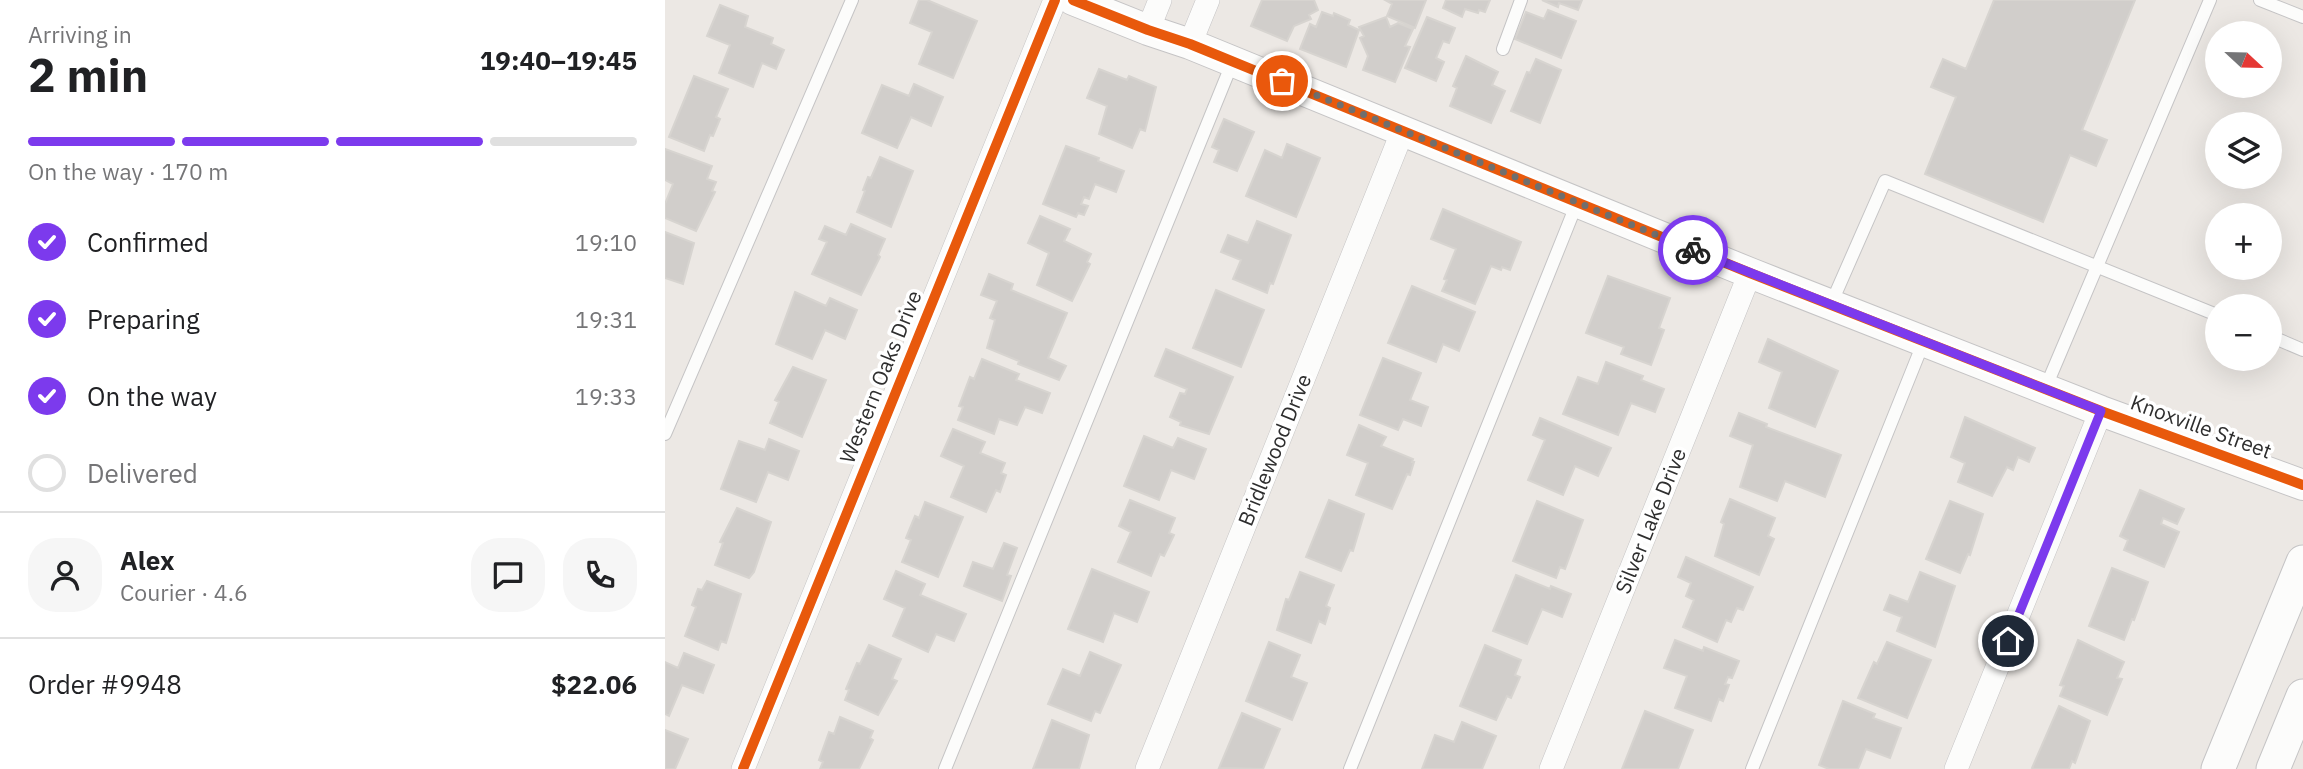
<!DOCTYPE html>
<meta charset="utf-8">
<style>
body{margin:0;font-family:"IBM Plex Sans",sans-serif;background:#f6f6f6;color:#202124;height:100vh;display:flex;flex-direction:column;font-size:26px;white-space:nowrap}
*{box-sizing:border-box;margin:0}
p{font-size:23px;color:#757577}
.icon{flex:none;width:38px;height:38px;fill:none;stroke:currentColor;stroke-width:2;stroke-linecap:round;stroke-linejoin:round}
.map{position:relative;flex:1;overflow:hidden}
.details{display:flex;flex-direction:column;background:#fff;width:665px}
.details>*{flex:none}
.needle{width:46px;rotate:112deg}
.controls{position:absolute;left:1540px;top:21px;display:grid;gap:14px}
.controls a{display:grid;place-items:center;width:77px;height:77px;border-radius:50%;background:#fff;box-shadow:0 7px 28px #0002;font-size:35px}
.pin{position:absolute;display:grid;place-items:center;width:60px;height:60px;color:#fff;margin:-30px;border:4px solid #fff;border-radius:50%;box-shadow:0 2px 7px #0007}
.courier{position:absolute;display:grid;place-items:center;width:70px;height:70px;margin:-35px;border:5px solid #7c3aed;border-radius:50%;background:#fff;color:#222;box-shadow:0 2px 9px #0007}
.headline em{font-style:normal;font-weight:700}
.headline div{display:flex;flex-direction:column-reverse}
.headline{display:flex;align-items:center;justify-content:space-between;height:119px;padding:0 28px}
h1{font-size:46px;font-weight:700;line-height:52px}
.bar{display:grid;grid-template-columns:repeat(4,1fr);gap:10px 7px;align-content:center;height:84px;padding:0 28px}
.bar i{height:9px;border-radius:5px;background:#e0e0e0}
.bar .active{background:#7c3aed}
.bar p{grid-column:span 4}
.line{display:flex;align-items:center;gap:18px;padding:0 28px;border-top:2px solid #e0e0e0}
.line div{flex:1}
.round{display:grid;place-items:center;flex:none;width:74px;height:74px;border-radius:28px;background:#f6f6f6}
ol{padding:0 28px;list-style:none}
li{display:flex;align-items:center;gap:21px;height:77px}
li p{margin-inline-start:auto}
li .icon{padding:7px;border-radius:50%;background:#7c3aed;color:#fff;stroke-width:4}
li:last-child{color:#757577}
li i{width:38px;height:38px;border:4px solid #e0e0e0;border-radius:50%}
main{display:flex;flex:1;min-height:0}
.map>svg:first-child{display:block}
.building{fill:#d1cecb;stroke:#d7d4d0;stroke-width:2}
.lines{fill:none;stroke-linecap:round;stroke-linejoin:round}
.service-casing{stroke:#c5c4c5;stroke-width:14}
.minor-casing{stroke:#c5c4c5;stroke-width:24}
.tertiary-casing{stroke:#c5c4c5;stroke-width:32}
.secondary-casing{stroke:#c5c4c5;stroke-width:35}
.service{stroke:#fcfcfb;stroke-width:12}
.minor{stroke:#fcfcfb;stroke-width:23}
.tertiary{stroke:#fcfcfb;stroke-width:30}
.secondary{stroke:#fcfcfb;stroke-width:33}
.cycleway-casing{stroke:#fff;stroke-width:15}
.cycleway{stroke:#e8590c;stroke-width:10}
.done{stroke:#706f6e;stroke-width:7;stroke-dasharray:0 12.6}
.route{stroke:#7c3aed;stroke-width:9}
.labels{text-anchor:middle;stroke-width:7;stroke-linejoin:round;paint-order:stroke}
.street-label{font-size:21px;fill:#2e2e2e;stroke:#fff}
</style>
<main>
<section class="details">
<div class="headline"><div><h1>2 min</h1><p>Arriving in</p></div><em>19:40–19:45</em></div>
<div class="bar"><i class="active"></i><i class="active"></i><i class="active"></i><i></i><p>On the way · 170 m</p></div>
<ol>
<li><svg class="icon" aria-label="check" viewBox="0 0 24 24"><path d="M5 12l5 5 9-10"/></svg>Confirmed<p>19:10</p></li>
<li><svg class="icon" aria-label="check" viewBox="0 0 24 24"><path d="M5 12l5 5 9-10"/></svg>Preparing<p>19:31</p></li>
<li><svg class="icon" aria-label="check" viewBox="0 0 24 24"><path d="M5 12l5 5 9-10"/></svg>On the way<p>19:33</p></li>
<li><i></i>Delivered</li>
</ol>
<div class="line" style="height:126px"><a class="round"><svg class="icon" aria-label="person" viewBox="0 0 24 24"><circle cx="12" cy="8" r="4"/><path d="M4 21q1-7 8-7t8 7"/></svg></a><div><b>Alex</b><p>Courier · 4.6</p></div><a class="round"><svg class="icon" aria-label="chat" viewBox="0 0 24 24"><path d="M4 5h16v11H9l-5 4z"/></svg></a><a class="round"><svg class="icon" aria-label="phone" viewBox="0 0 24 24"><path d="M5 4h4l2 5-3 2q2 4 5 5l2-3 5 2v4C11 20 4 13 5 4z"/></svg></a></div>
<div class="line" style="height:91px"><div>Order #9948</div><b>$22.06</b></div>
</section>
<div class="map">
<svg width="1638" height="769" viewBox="0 0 1638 769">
<rect width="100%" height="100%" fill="#ece8e4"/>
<path class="building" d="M 254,0 L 262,0 L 312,21 L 288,78 L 254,64 L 267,32 L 245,23 Z
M 597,0 L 649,0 L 653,10 L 644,15 L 646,19 L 629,26 L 622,41 L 586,26 Z
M 720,0 L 761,0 L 750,28 L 722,16 L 727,4 Z
M 781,0 L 825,0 L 820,12 L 814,10 L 813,13 L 800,9 L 797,17 L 778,8 Z
M 877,0 L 917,0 L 913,10 L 894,3 L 893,7 Z
M 1329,0 L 1470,0 L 1417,130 L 1442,140 L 1431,166 L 1405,155 L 1378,222 L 1260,174 L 1291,97 L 1266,87 L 1278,59 L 1301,69 Z
M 55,5 L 83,16 L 80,27 L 108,38 L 106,44 L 119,50 L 111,69 L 97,63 L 88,87 L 54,73 L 65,45 L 42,36 Z
M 883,10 L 911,21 L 896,58 L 850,39 L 861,12 L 879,19 Z
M 657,12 L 668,16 L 669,13 L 685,20 L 683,25 L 694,30 L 681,67 L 635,49 L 645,24 L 651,27 Z
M 721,17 L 725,27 L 733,23 L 748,29 L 740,46 L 745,47 L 730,82 L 698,70 L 703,56 L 695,38 L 699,36 L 694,27 Z
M 762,17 L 790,28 L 784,43 L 778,41 L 771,58 L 779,62 L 771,81 L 740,68 Z
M 801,56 L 833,72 L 827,85 L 840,91 L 826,123 L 785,106 L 792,88 L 788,86 Z
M 871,59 L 896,70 L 875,123 L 846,111 L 862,72 L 865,73 Z
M 434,69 L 462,80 L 464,76 L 491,87 L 480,131 L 475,129 L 467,148 L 434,134 L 442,106 L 422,98 Z
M 29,76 L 63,89 L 51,117 L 55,119 L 48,136 L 45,135 L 39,151 L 4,137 Z
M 249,84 L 278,97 L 266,126 L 246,117 L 232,148 L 197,133 L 217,85 L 244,96 Z
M 559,119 L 589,132 L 572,171 L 549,162 L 554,150 L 547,147 Z
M 622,144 L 655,158 L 631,217 L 581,196 L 600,150 L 617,158 Z
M 401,146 L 434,158 L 433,161 L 459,171 L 451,192 L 430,184 L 424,199 L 419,197 L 416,204 L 423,206 L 419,215 L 413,213 L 411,217 L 378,204 Z
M 0,149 L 47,166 L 42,179 L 51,182 L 47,191 L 50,192 L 31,231 L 0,218 L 0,204 L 8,184 L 0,180 Z
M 215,157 L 248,171 L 226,227 L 192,212 L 200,191 L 198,190 L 203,177 L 206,178 Z
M 778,209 L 856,242 L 845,270 L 837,267 L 836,270 L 826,266 L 810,304 L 777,291 L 782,280 L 779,279 L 791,249 L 766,239 Z
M 375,216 L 405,229 L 399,241 L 426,254 L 422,262 L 425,264 L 407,301 L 372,285 L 384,253 L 363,243 Z
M 592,221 L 626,235 L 608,284 L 605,283 L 602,293 L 568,279 L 576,260 L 556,252 L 563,235 L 583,243 Z
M 186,224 L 220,239 L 213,255 L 215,257 L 196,295 L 147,274 L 162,242 L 154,239 L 160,226 L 181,235 Z
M 0,232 L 29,243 L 18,284 L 0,278 Z
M 324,274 L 348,284 L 346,290 L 402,313 L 383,358 L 401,366 L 394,380 L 353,364 L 354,361 L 322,348 L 330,320 L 325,318 L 332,301 L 316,295 Z
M 943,276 L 1005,298 L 994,328 L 999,330 L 986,365 L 956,354 L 959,347 L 921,333 Z
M 747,286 L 810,312 L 794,351 L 778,344 L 771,362 L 723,343 Z
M 551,290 L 599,310 L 576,367 L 528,348 Z
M 130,292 L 161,306 L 165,298 L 192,310 L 180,339 L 160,330 L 147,359 L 111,344 Z
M 1103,339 L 1173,371 L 1150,427 L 1104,408 L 1117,372 L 1094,362 Z
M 501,349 L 568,377 L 544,434 L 515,425 L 516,422 L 505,417 L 515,393 L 520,394 L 522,389 L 490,376 Z
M 718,358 L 756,373 L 745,400 L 763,407 L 756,426 L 738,419 L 733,430 L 695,415 Z
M 317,359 L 354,374 L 351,380 L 385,393 L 377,413 L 360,407 L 352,425 L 334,419 L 329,434 L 293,420 L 298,407 L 294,406 L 305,377 L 309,379 Z
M 941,362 L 978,376 L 976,380 L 999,389 L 990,412 L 966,403 L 953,435 L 898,414 L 913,377 L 933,384 Z
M 128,367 L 161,380 L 137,437 L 105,423 L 114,402 L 110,400 Z
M 1074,413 L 1102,424 L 1101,427 L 1176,455 L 1160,497 L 1120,481 L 1112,501 L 1075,487 L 1088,445 L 1065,436 Z
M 1300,417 L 1370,448 L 1364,462 L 1353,457 L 1348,470 L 1342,467 L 1327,496 L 1293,482 L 1300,463 L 1286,457 Z
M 875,418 L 946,448 L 933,476 L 910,466 L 898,495 L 863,480 L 880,440 L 868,435 Z
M 694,425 L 721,437 L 716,446 L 748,459 L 747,462 L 749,462 L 745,475 L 742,474 L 727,509 L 691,495 L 703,463 L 682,455 Z
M 288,429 L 320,442 L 315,453 L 340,463 L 336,473 L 341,475 L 335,492 L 331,490 L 321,512 L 286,497 L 299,466 L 276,456 Z
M 479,436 L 508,448 L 513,438 L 541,449 L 529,479 L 506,470 L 494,500 L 459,486 Z
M 104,439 L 134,451 L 123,480 L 103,472 L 91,502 L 56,489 L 74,441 L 100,450 Z
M 1475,490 L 1519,509 L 1512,524 L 1498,518 L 1496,524 L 1514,532 L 1499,567 L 1459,550 L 1463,540 L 1455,536 Z
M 1065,499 L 1110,518 L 1103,536 L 1109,539 L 1094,575 L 1050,556 L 1059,524 L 1056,522 Z
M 465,500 L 510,518 L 504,533 L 509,535 L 499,556 L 495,554 L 486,576 L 453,562 L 466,532 L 454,526 Z
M 664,500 L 699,514 L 688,551 L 685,550 L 676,571 L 641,557 Z
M 872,501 L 918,520 L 900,569 L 895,567 L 891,578 L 848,561 Z
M 1285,501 L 1318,514 L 1305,555 L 1303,554 L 1295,573 L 1261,559 Z
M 260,502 L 298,517 L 273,577 L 237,562 L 246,540 L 241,538 L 250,516 L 254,518 Z
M 72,508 L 106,522 L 89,572 L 84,578 L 50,565 L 58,543 L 55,542 Z
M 339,543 L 352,548 L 342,575 L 346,576 L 337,601 L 299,586 L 308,562 L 328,569 Z
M 1021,557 L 1088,587 L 1078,610 L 1072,608 L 1066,622 L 1061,620 L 1052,642 L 1018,627 L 1029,600 L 1021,596 L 1026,583 L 1013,577 Z
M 1447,568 L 1483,582 L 1469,620 L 1467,619 L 1459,640 L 1424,626 Z
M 427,569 L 484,592 L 472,622 L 449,613 L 438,642 L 403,629 Z
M 231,571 L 260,584 L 255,595 L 301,614 L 289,641 L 271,634 L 263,652 L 228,636 L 240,608 L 219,599 Z
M 635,572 L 669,585 L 661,606 L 665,608 L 660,624 L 654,621 L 646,643 L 612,630 L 621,599 L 624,600 Z
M 1255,572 L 1290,586 L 1270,647 L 1232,631 L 1237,617 L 1219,610 L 1225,595 L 1243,602 Z
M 851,575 L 885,589 L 886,586 L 906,594 L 897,617 L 877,609 L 862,644 L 828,631 Z
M 42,581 L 76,594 L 61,643 L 56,641 L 53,650 L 20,636 L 31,607 L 27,605 L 33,589 L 37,590 Z
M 1010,640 L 1038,651 L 1039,647 L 1074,661 L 1067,678 L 1063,677 L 1060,684 L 1064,685 L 1058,701 L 1054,699 L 1046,721 L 1010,708 L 1022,676 L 999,668 Z
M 1413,640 L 1459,662 L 1452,678 L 1457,679 L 1442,715 L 1395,696 L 1399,686 L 1395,685 Z
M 604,642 L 635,655 L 626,677 L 642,683 L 627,720 L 581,701 Z
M 1222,642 L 1266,660 L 1242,718 L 1193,698 L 1209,662 L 1212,664 Z
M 204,645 L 236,659 L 227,679 L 232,681 L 213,715 L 180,700 L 184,690 L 181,689 L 192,663 L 195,664 Z
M 820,645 L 856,660 L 850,675 L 855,677 L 846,698 L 842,696 L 831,720 L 795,706 Z
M 425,652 L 456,665 L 435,713 L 430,711 L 426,721 L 383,704 L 398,669 L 415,676 Z
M 19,653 L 49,665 L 38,693 L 17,685 L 4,716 L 0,714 L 0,662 L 13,668 Z
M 1178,701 L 1210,714 L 1208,718 L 1236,728 L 1225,758 L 1201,749 L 1193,769 L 1164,769 L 1154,765 Z
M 1394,706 L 1425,721 L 1410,763 L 1407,761 L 1404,769 L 1369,769 L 1367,768 Z
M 980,711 L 1028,730 L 1013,769 L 957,769 Z
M 577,713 L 615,729 L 598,769 L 554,768 Z
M 175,717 L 208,731 L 205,738 L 208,740 L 194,769 L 155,769 L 158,762 L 154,760 L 164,732 L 169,734 Z
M 387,720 L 424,735 L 414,769 L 368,769 Z
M 797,722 L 831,736 L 817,769 L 757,769 L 770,735 L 789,742 Z
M 0,730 L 23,739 L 10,769 L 0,769 Z"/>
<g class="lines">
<g class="service-casing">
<path id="service" d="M 1595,0 L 1638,17
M 838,49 L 856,0
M 1166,304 L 1220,181 L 1552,315
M 1605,336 L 1638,350
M 1380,389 L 1545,0
M 0,434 L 187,0
M 280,769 L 568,61
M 685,769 L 912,203
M 1087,769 L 1259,341"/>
</g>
<g class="minor-casing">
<path id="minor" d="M 483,30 L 495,0
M 525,44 L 543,0
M 78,769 L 390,0
M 482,769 L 738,130
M 886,769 L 1085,273
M 1291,769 L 1436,411"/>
</g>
<g class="tertiary-casing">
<path id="tertiary" d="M 408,0 L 483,30 L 525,44 L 1085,273 L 1436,411 L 1638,485"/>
</g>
<g class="secondary-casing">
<path id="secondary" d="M 1553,769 L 1638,562
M 1608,769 L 1638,696"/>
</g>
<use href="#service" class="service"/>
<use href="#minor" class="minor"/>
<use href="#tertiary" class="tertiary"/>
<use href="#secondary" class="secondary"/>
<g class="cycleway-casing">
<path id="cycleway" d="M 408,0 L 483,30 L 525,44 L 1085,273 L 1436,411 L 1638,485
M 78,769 L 390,0"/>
</g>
<use href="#cycleway" class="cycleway"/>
</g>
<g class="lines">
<path class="done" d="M 617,81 L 1028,250"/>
<path class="route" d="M 1028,250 L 1436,411 L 1343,641"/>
</g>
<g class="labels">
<g class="street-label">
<text transform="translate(216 377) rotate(-68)" y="7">Western Oaks Drive</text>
<text transform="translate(1536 427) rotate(20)" y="7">Knoxville Street</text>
<text transform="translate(610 450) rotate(-68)" y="7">Bridlewood Drive</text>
<text transform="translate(986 521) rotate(-68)" y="7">Silver Lake Drive</text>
</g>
</g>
</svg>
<div class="controls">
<a><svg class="needle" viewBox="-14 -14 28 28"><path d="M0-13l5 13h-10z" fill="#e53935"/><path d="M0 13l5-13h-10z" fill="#757577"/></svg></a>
<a><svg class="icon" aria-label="layers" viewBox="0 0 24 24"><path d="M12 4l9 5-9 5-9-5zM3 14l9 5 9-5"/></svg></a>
<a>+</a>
<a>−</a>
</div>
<div class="pin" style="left:617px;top:81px;background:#ea580c"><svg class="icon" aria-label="bag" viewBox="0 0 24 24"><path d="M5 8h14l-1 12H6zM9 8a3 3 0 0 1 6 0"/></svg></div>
<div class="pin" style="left:1343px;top:641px;background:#1f2937"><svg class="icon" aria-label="home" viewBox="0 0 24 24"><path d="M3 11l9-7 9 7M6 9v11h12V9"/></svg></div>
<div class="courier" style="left:1028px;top:250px"><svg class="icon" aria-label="bike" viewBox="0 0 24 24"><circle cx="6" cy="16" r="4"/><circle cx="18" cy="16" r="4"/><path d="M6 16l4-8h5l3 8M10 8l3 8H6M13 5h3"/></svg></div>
</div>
</main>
